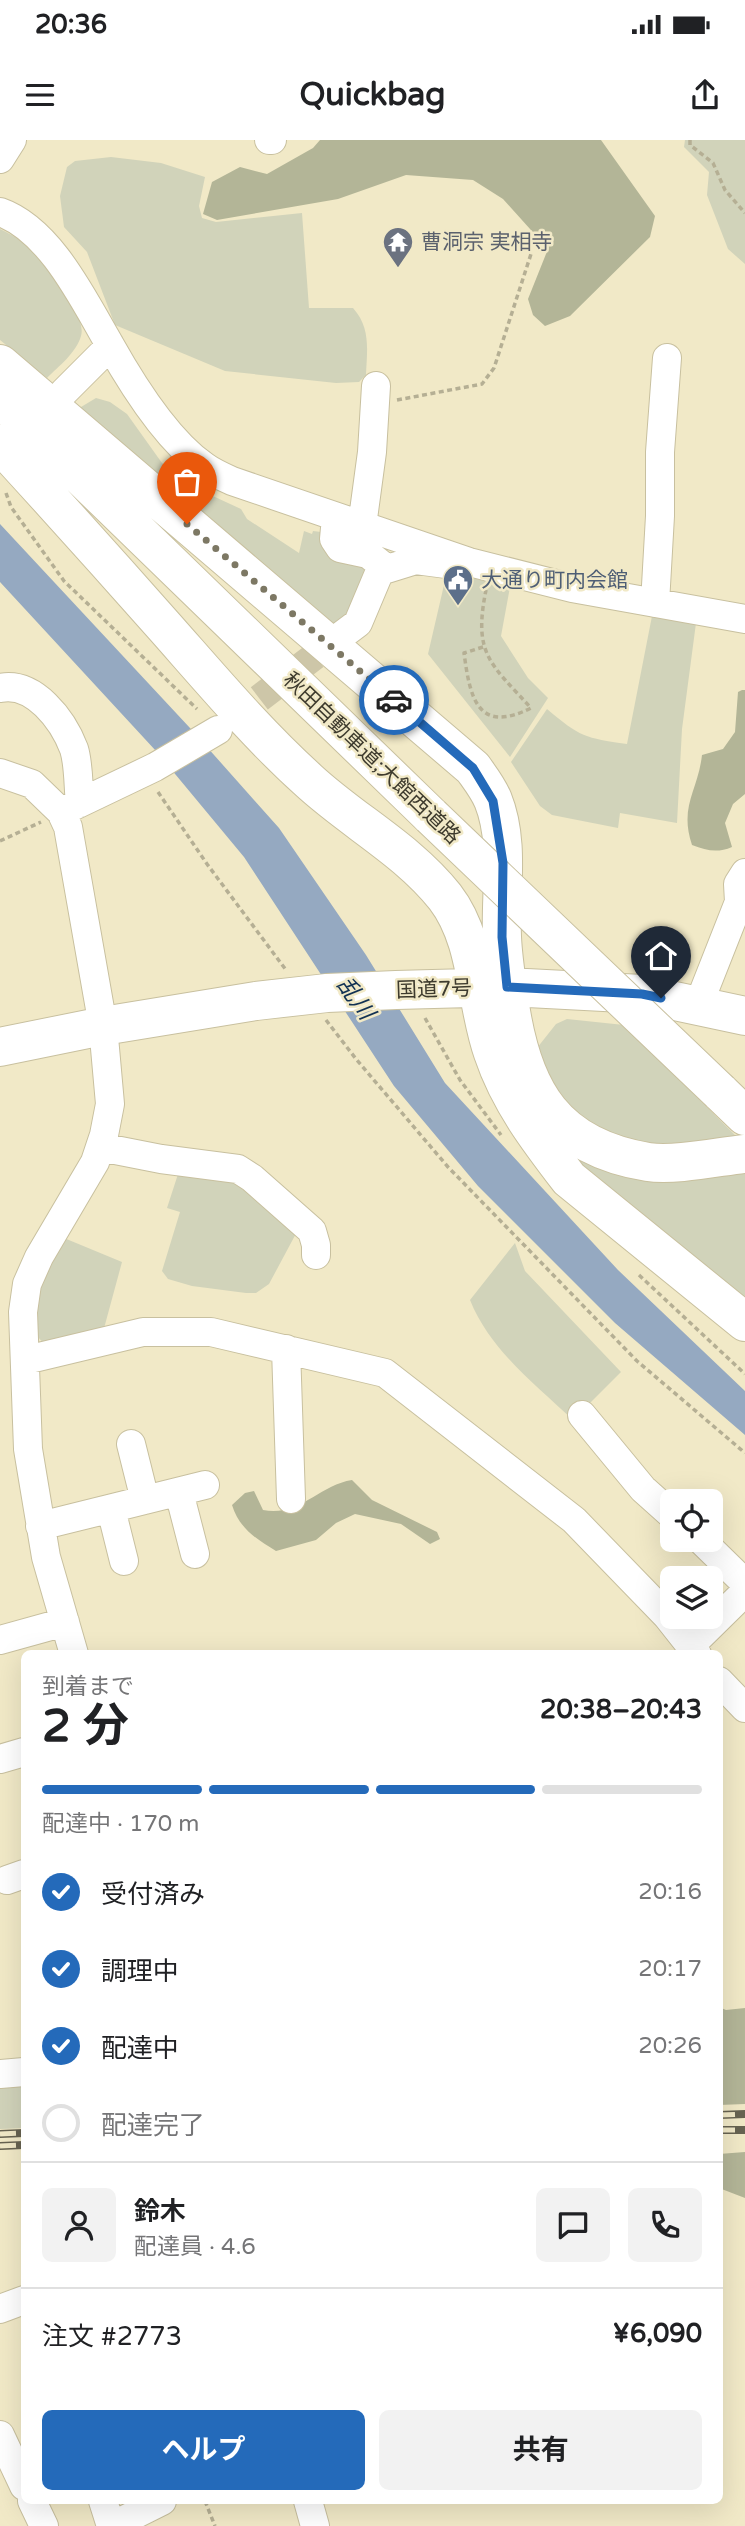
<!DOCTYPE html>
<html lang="ja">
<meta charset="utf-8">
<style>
body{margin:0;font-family:"Varela Round","Noto Sans JP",sans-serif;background:#f2f2f2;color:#202124;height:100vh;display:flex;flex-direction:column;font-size:26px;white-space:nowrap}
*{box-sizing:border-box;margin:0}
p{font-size:23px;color:#757577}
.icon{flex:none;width:38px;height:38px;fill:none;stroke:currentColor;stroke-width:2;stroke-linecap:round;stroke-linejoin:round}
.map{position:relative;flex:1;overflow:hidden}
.drawer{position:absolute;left:21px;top:1510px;width:702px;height:854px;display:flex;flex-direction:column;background:#fff;border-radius:10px;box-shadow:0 7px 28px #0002}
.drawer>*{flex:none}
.fabs{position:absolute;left:660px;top:1349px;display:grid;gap:14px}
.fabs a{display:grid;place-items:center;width:63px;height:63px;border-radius:10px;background:#fff;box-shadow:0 7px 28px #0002;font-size:35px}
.pin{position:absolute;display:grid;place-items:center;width:60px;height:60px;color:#fff;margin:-72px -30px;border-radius:50% 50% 50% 0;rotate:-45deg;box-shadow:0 0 7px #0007}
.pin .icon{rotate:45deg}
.courier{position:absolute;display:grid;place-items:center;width:70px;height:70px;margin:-35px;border:5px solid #246aba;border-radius:50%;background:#fff;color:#222;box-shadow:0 2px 9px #0007}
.overview em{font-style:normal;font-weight:700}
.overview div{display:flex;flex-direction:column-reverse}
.overview{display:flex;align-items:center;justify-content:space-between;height:119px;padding:0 21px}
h1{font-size:46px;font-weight:700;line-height:52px}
.bar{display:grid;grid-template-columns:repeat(4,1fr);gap:10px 7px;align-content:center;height:84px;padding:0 21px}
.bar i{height:9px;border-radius:5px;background:#e0e0e0}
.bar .on{background:#246aba}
.bar p{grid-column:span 4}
.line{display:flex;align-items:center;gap:18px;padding:0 21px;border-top:2px solid #e0e0e0}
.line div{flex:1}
.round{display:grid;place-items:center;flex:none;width:74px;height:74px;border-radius:10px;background:#f2f2f2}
ol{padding:0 21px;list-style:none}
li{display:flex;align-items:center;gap:21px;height:77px}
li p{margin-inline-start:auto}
li .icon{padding:7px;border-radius:50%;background:#246aba;color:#fff;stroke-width:4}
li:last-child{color:#757577}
li i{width:38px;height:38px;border:4px solid #e0e0e0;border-radius:50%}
.action{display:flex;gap:14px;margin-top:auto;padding:14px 21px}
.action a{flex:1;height:80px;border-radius:10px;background:#246aba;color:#fff;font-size:28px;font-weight:700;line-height:80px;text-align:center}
.action a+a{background:#f2f2f2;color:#202124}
.status{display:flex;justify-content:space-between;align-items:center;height:49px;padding:0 35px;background:#fff;direction:ltr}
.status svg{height:19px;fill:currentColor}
header{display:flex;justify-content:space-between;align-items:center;height:91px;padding:0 21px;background:#fff;font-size:32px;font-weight:700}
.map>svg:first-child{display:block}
.green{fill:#d1d3ba}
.forest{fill:#b3b597}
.water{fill:#95a9c1}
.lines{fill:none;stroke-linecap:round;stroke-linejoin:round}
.minor-tunnel{stroke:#cdc6a8;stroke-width:28;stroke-dasharray:28 14;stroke-linecap:butt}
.minor-casing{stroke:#c8c09f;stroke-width:30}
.highway-casing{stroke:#c8c09f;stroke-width:40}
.path{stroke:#b5af94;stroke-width:3.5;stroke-dasharray:5 3.5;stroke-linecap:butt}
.minor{stroke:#fff;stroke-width:28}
.highway{stroke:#fff;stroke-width:38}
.rail-casing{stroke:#676351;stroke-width:8}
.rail{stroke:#f1e9c7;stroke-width:5;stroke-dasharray:16;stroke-linecap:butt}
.highway-bridge-casing{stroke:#c8c09f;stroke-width:40;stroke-linecap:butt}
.highway-bridge{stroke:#fff;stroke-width:38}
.done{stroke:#7d7864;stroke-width:7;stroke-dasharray:0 12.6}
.route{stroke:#246aba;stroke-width:9}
.labels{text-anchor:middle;stroke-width:5;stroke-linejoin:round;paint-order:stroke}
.worship-label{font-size:21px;fill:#5b616d;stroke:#f1e9c7;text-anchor:start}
.service-label{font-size:21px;fill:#4e5e75;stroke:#f1e9c7;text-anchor:start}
.street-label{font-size:21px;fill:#3e3b2e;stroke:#f1e9c7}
.water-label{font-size:23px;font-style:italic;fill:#113153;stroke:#f1e9c7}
</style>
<div class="status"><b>20:36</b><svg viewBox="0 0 49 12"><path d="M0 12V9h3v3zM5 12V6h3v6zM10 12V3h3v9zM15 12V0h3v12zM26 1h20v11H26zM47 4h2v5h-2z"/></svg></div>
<header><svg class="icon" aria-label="menu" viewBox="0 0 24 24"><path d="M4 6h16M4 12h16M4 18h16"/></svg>Quickbag<svg class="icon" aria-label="share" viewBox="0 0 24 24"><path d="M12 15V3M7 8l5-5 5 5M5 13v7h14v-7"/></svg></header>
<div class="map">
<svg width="745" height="2386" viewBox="0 0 745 2386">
<rect width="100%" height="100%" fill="#f1e9c7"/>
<path class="green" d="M 685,0 L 745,0 L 745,124 L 728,109 L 707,55 L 709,32 L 684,7 Z
M 111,17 L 161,23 L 205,37 L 199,66 L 202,78 L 216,82 L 302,73 L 309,168 L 353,168 C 371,188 367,210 366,235 L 359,242 L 336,243 L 225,231 L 115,185 L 87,112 L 64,87 L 60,56 L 67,27 L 75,21 Z
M 0,89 C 8,93 16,97 23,103 C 41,117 88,174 81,196 C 76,213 59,226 47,238 L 0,200 Z
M 96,258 L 110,262 L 127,274 L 162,323 L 189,345 L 241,369 L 247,379 L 299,413 L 304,391 L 312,394 L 313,391 L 321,392 C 319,419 348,422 368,428 L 349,474 L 335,487 L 76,270 Z
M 447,432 L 510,447 L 501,496 L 528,538 L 548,558 L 510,617 L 428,514 Z
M 652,476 L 696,483 L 682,589 L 677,683 L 620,673 L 618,688 L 552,675 L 540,666 L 511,622 L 547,569 C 580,597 585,598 627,604 Z
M 567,879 L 624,885 L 736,996 L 736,1000 L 643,1007 L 587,983 L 559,955 L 537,908 L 556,884 Z
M 574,1008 L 745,1032 L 745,1165 L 575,1024 Z
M 179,1031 L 224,1032 L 299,1088 L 269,1144 L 256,1153 L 246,1153 L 192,1146 L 168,1139 L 162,1131 L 180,1072 L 167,1068 Z
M 64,1098 L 122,1122 L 103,1192 L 50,1208 C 46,1205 41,1201 38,1197 C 21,1171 52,1121 64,1098 Z
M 515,1103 L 525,1131 L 621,1232 L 573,1280 C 535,1244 490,1210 470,1160 Z
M 24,1938 L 24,1988 L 0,1989 L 0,1940 Z"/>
<path class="forest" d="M 320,0 L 601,0 L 655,76 L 650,97 L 570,176 L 545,186 L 533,175 L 528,159 L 548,109 L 503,59 L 473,40 L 406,35 L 338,59 L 217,80 L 203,74 L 212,42 L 240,27 L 267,34 L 313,8 Z
M 742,550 L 745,550 L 745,654 L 733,664 L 725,683 L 732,707 C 718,713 707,711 692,705 C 679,666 698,651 702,615 L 723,609 L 735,592 L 738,552 Z
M 352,1340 L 372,1360 L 437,1392 L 440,1399 L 430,1404 L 401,1384 L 355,1374 L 336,1383 L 316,1400 L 276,1411 C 256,1399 239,1388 232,1365 L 245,1353 L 254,1351 L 263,1370 C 300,1377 319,1345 352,1340 Z
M 719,1867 L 726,1870 L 745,1868 L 745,1964 L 719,1965 Z
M 745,2012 L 745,2058 L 719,2048 L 719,2014 Z"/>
<path class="water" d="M 0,384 L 190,588 L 279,688 L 366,815 L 445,943 L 618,1130 L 745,1251 L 745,1295 L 615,1183 L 478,1046 L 394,946 L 244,717 L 156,611 L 0,442 Z"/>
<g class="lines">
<path class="minor-tunnel" d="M 226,584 L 342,495"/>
<g class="minor-casing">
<path id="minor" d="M 269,0 L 272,0
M 0,19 L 12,0
M 0,72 C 51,90 84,161 110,205 C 133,246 166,299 204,326 C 212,332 223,337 232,341 L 469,422 L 572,448 L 745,479
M 64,252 L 110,206
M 336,377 L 334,399 L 340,408 L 368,414 L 387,429 L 416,420 L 446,424
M 362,386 L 372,312 L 376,246
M 655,463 L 660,376 L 660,312 L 667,218
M 342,495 L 358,483 L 382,426
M 0,548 C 34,541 63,580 74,609 C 79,625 78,646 80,663
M 0,633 L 32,644 L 61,672 L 68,687 L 103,886 L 110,964 L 104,995 L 95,1022 L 39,1117 L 27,1144 L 23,1172 L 28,1309 L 46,1417 L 74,1514
M 61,672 L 155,627 L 218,590
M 698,866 L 739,762 L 738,744 L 745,733
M 100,1007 L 161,1019 L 238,1029 L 252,1038 L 312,1091 L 316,1105 L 316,1115
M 286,1209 L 291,1359
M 26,1220 L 143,1192 L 211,1192 L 385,1233 L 574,1380 L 667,1476 L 697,1514
M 582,1275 L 643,1349 L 672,1375
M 131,1304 L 145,1360
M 179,1352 L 195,1414
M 111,1369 L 124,1421
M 40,1386 L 205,1345
M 701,1400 L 745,1443
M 0,1500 L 65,1482
M 691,1505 L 745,1452
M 719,1541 L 745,1568
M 0,1619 L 24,1612
M 7,1740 L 24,1734
M 0,1934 L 24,1932
M 0,2169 L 24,2160
M 0,2295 L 24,2346
M 32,2361 L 44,2386
M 103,2361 L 111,2386
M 308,2361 L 315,2386
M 112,2386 L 162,2361"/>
</g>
<g class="highway-casing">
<path id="highway" d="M 0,224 L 473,628 C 480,638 488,648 493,660 C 510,702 500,752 502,797 C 503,820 507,843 510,865 C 523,952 555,1007 648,1022 C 674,1026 717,1017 743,1014
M 0,258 L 431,676
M 0,304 C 55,364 109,424 163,485 C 210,538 256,593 308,640 C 352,681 407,709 445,757 C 479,801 475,863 493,913 C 509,961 539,1000 569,1039 L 745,1182
M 0,907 L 103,886 L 256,861 L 327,853 L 396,850 L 507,847 L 642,854 L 745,876
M 720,952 L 745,976"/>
</g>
<path class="path" d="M 690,0 L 690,5 L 713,23 L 725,50 L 745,73
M 397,260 L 482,244 L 494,228 L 531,114
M 6,353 L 11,367 L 64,441 L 197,569
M 483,507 L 464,513 C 470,557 477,595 531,568 C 490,523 473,514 486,450
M 158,652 L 207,724 L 286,830
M 0,701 L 41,682
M 425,878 L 460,940 L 501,995
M 326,880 L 356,919 L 448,1027 L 637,1221 L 745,1313
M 639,1135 L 745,1234
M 205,2361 L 215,2386"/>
<use href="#minor" class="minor"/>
<use href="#highway" class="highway"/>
<g class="rail-casing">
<path id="rail" d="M 719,1975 L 745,1974
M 719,1990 L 745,1990
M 0,1994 L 24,1993
M 0,2006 L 24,2005"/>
</g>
<use href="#rail" class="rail"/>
<g class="highway-bridge-casing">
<path id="highway-bridge" d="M 431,676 L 720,952"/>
</g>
<use href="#highway-bridge" class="highway-bridge"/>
</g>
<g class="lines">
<path class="done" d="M 187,384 L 394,560"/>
<path class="route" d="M 394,560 L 473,628 L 493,661 L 503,723 L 502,797 L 507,847 L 642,854 L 661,858"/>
</g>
<defs>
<g id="temple-pin" transform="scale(1.575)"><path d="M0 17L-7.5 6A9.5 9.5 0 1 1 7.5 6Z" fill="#6b7280" stroke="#f1e9c7"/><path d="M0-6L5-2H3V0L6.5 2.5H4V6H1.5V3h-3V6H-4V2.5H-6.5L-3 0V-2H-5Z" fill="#fff"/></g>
<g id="civic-pin" transform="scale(1.575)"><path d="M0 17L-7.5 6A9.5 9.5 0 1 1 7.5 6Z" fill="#5c6f8a" stroke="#f1e9c7"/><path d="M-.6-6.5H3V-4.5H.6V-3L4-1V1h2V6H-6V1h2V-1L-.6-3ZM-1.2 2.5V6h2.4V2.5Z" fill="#fff"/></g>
</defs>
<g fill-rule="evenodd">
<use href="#temple-pin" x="398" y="102"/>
<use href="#civic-pin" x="458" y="440"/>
</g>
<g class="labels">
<g class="worship-label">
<text x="421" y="109">曹洞宗 実相寺</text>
</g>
<g class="service-label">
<text x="481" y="447">大通り町内会館</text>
</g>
<g class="street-label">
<text transform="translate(372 618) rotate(44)" y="7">秋田自動車道;大館西道路</text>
<text transform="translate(434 849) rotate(-2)" y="7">国道7号</text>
</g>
<g class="water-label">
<text transform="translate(356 858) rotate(54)" y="8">乱川</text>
</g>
</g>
</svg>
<div class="fabs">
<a><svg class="icon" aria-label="locate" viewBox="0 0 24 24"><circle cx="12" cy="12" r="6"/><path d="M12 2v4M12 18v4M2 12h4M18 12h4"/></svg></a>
<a><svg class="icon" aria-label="layers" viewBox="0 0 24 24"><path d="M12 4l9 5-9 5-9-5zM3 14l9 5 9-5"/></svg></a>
</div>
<div class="pin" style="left:187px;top:384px;background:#ea580c"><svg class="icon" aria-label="bag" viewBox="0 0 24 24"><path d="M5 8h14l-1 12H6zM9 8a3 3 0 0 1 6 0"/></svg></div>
<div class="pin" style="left:661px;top:858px;background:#1f2937"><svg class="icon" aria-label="home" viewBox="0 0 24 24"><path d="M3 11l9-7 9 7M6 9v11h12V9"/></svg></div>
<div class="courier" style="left:394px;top:560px"><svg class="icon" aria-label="car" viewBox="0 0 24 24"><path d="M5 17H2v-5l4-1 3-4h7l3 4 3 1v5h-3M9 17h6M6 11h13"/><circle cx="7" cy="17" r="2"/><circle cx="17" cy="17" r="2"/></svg></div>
<section class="drawer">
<div class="overview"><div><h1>2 分</h1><p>到着まで</p></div><em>20:38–20:43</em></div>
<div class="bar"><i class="on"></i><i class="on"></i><i class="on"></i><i></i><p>配達中 · 170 m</p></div>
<ol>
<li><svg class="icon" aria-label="check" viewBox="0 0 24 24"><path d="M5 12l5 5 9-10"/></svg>受付済み<p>20:16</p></li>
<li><svg class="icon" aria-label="check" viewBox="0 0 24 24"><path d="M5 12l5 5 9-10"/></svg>調理中<p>20:17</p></li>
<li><svg class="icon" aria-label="check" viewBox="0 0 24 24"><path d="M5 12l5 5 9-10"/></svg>配達中<p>20:26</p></li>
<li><i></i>配達完了</li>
</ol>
<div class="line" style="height:126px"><a class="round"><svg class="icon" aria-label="person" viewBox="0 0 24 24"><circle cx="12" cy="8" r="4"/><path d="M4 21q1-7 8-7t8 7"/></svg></a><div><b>鈴木</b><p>配達員 · 4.6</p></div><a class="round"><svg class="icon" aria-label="chat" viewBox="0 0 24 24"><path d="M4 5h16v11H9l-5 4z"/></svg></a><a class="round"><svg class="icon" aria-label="phone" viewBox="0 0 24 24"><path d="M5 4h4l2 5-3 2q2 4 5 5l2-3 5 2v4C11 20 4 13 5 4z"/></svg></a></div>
<div class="line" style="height:91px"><div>注文 #2773</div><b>¥6,090</b></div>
<div class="action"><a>ヘルプ</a><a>共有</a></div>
</section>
</div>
